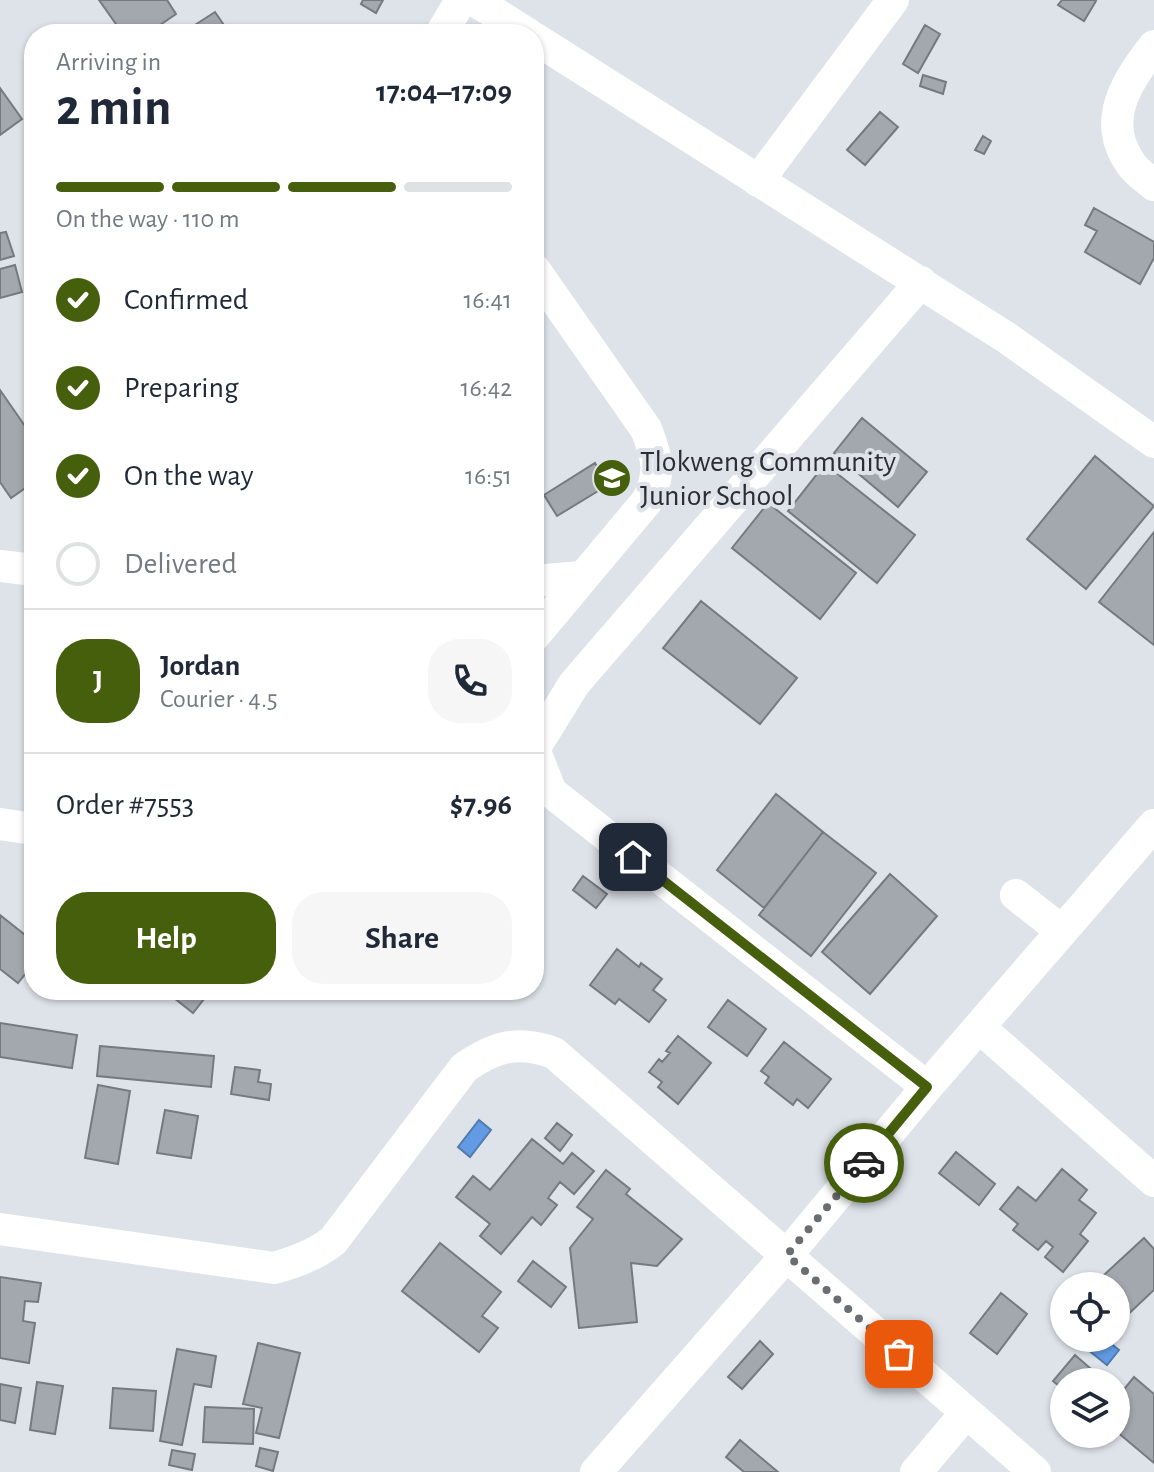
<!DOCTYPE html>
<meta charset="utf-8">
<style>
body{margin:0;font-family:"Alegreya Sans",sans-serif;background:#f6f6f7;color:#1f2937;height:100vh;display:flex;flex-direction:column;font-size:30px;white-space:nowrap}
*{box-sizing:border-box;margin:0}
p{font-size:26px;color:#747a83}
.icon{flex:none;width:44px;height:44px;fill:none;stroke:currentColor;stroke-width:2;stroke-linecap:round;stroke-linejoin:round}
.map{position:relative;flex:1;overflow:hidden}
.drawer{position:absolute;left:24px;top:24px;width:520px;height:976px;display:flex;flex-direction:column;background:#fff;border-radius:32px;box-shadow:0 2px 6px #0004}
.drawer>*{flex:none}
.tools{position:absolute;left:1050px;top:1272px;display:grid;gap:16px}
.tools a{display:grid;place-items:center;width:80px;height:80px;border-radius:50%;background:#fff;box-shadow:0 2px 6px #0004;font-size:40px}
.pin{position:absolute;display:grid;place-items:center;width:68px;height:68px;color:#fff;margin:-34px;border-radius:16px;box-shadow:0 4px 12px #0006}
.courier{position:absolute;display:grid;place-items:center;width:80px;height:80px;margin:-40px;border:6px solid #465f0d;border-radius:50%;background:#fff;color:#222;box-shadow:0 2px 10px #0007}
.head em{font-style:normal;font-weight:600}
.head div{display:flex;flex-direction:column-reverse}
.head{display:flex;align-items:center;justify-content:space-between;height:136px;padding:0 32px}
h1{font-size:52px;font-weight:600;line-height:60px}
.bar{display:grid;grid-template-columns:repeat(4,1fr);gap:12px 8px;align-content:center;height:96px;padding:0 32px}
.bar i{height:10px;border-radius:6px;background:#e0e1e3}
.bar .active{background:#465f0d}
.bar p{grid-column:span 4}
.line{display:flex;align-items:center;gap:20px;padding:0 32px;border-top:2px solid #e0e1e3}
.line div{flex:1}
.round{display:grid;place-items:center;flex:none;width:84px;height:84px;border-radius:32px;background:#f6f6f7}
ol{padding:0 32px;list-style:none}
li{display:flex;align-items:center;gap:24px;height:88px}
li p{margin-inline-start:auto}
li .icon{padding:8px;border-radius:50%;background:#465f0d;color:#fff;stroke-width:4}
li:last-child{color:#747a83}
li i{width:44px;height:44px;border:4px solid #e0e1e3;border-radius:50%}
.cta{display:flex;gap:16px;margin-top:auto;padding:16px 32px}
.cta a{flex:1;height:92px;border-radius:32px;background:#465f0d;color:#fff;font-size:32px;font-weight:600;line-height:92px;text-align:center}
.cta a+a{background:#f6f6f7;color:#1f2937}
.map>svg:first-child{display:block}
.water{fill:#629be3;stroke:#527aad;stroke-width:2}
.building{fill:#a3a8ae;stroke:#757a80;stroke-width:2}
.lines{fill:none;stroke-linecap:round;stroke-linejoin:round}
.minor{stroke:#fff;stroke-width:32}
.done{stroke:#6a6d71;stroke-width:8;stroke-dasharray:0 14.4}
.route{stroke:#465f0d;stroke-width:10}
.labels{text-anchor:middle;stroke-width:8;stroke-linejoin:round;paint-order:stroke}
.poi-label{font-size:30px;fill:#2b2d30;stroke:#dee3ea;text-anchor:start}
</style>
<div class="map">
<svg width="1154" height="1472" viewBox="0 0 1154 1472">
<rect width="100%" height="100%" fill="#dee3ea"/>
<path class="water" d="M 479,1120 L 491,1130 L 470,1157 L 458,1147 Z
M 1082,1338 L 1104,1338 L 1119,1350 L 1107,1365 L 1078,1342 Z"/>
<path class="building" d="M 99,0 L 167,0 L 176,14 L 147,34 L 123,34 Z
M 363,0 L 383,0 L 376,13 L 361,4 Z
M 1062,0 L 1094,0 L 1096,1 L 1084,21 L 1058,5 Z
M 215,12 L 230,34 L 181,34 Z
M 925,25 L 940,34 L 918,73 L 903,64 Z
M 923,75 L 946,82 L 943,94 L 920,86 Z
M 0,88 L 22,119 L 0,135 Z
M 880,112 L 898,127 L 865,165 L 847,150 Z
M 983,136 L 991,141 L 984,154 L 975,150 Z
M 1094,208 L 1154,242 L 1154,258 L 1140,284 L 1085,252 L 1097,231 L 1085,225 Z
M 6,232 L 14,256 L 0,260 L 0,233 Z
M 15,265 L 22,292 L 0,298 L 0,269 Z
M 0,390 L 34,439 L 34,482 L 11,498 L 0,482 Z
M 862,418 L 927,472 L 898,507 L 834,453 Z
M 1095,456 L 1154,506 L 1086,589 L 1027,539 Z
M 595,463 L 608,485 L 557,516 L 544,495 Z
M 825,464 L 915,535 L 877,583 L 788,511 Z
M 768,503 L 856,573 L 820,619 L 732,548 Z
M 1154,532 L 1154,645 L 1099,602 Z
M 701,601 L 797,678 L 760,724 L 663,648 Z
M 776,794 L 823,832 L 764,908 L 717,870 Z
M 823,832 L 876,873 L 811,956 L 759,915 Z
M 890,874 L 937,916 L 870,994 L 822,952 Z
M 583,876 L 607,894 L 596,908 L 573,890 Z
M 0,915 L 34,942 L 34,963 L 18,983 L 0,969 Z
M 617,949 L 639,967 L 641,963 L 662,979 L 653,990 L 666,1000 L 649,1022 L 619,999 L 615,1004 L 590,985 Z
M 164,990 L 211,990 L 193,1013 Z
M 728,1000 L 766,1029 L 747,1056 L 708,1027 Z
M 0,1023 L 77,1035 L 72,1068 L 0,1057 Z
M 678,1036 L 711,1063 L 678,1104 L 658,1087 L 662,1082 L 649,1072 L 659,1059 L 662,1062 L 670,1053 L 666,1051 Z
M 784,1042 L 831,1079 L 808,1108 L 797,1099 L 793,1105 L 765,1083 L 769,1077 L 761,1071 Z
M 100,1046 L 214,1056 L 211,1087 L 97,1076 Z
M 235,1067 L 260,1070 L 258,1082 L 271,1084 L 269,1100 L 231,1094 Z
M 98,1085 L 130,1091 L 118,1164 L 85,1158 Z
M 165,1110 L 198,1116 L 191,1158 L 157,1153 Z
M 557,1123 L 572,1135 L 560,1151 L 545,1138 Z
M 532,1139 L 563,1164 L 572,1153 L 594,1171 L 574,1194 L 560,1182 L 548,1198 L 557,1205 L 541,1225 L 532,1217 L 501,1254 L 480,1236 L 490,1224 L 456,1197 L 473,1176 L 490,1190 Z
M 956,1152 L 995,1184 L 979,1205 L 939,1173 Z
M 1062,1169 L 1087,1190 L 1079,1200 L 1096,1213 L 1080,1234 L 1088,1241 L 1063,1272 L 1045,1257 L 1053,1247 L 1046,1241 L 1038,1250 L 1013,1230 L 1018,1224 L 1000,1209 L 1018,1187 L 1036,1201 Z
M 606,1170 L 630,1189 L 626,1194 L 682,1239 L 657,1266 L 631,1263 L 637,1322 L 579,1328 L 570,1248 L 593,1219 L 577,1207 Z
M 1144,1238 L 1154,1249 L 1154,1290 L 1122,1320 L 1116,1314 L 1116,1286 L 1092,1286 Z
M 440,1243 L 501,1292 L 482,1316 L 498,1328 L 479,1352 L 402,1291 Z
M 533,1261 L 566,1287 L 551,1307 L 518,1281 Z
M 0,1277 L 41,1283 L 38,1302 L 25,1301 L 23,1321 L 35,1323 L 29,1363 L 0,1358 Z
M 1001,1293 L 1027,1314 L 997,1354 L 970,1333 Z
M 760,1341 L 773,1354 L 742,1389 L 728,1377 Z
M 258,1343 L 300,1353 L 279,1438 L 256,1433 L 262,1408 L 243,1404 Z
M 177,1349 L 216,1356 L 211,1387 L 194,1384 L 182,1445 L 160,1441 Z
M 1075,1355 L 1106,1382 L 1064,1382 L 1064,1390 L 1053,1381 Z
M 1134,1377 L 1154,1394 L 1154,1463 L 1116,1431 L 1116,1399 Z
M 37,1382 L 63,1386 L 55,1434 L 30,1430 Z
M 0,1384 L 21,1388 L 15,1423 L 0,1420 Z
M 113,1388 L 156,1391 L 153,1431 L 110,1428 Z
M 205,1407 L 254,1409 L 253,1444 L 203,1442 Z
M 740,1440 L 778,1472 L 744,1472 L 726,1457 Z
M 260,1448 L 278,1452 L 273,1471 L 256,1466 Z
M 172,1450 L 195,1454 L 192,1470 L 169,1465 Z"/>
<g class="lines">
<path class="minor" d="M 474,0 L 528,34
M 441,34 L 461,0
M 534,38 L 1007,338 L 1154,442
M 1154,46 C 1127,81 1100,121 1131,164 C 1136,172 1147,179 1154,185
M 758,181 L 893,0
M 534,269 L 646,429 C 657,457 662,473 647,501 L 534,636
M 921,282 L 574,684 L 534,749 L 551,792 L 927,1087
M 0,566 L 34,570
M 534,581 L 581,577
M 0,824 L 34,829
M 1016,895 L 1062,931
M 979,1027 L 1154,1181
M 0,1229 L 274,1268 C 296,1262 315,1255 333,1241 L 464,1068 C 495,1046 518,1040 554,1053 L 1035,1472
M 596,1472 L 787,1255 L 927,1087 L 1154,825
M 916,1472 L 966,1413"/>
</g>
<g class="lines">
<path class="done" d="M 864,1163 L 787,1255 L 899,1354"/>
<path class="route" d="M 633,857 L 927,1087 L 864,1163"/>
</g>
<defs>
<g id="school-disc" transform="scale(2)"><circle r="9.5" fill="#465f0d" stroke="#dee3ea"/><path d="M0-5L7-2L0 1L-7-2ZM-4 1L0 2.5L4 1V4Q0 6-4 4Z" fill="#fff"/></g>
</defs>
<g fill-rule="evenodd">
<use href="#school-disc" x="612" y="478"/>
</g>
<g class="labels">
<g class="poi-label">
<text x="640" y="471">Tlokweng Community<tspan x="640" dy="34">Junior School</tspan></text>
</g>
</g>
</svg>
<div class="tools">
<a><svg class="icon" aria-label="locate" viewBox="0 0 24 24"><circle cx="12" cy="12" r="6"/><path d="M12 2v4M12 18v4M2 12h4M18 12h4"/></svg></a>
<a><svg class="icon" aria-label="layers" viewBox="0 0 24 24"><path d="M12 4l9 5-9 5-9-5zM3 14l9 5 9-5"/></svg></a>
</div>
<div class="pin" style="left:899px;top:1354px;background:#ea580c"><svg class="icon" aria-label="bag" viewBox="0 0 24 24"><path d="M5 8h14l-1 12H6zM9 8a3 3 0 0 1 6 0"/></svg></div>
<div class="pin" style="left:633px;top:857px;background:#1f2937"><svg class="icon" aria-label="home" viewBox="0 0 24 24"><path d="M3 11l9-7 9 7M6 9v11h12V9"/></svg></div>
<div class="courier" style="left:864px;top:1163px"><svg class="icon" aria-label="car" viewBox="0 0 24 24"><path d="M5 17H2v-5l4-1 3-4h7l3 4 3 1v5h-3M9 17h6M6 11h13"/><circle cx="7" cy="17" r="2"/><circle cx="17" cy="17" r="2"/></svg></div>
<section class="drawer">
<div class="head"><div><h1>2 min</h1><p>Arriving in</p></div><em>17:04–17:09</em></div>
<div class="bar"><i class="active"></i><i class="active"></i><i class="active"></i><i></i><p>On the way · 110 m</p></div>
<ol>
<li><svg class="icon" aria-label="check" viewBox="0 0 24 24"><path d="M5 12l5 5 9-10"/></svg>Confirmed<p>16:41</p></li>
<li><svg class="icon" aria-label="check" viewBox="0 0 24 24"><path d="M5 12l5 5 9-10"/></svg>Preparing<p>16:42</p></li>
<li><svg class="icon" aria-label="check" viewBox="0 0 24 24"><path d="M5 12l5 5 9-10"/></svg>On the way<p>16:51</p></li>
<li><i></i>Delivered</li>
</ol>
<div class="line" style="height:144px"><b class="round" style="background:#465f0d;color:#fff">J</b><div><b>Jordan</b><p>Courier · 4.5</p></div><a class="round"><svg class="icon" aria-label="phone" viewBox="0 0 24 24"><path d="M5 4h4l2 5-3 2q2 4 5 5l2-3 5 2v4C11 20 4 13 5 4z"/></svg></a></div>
<div class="line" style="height:104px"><div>Order #7553</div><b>$7.96</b></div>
<div class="cta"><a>Help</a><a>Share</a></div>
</section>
</div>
